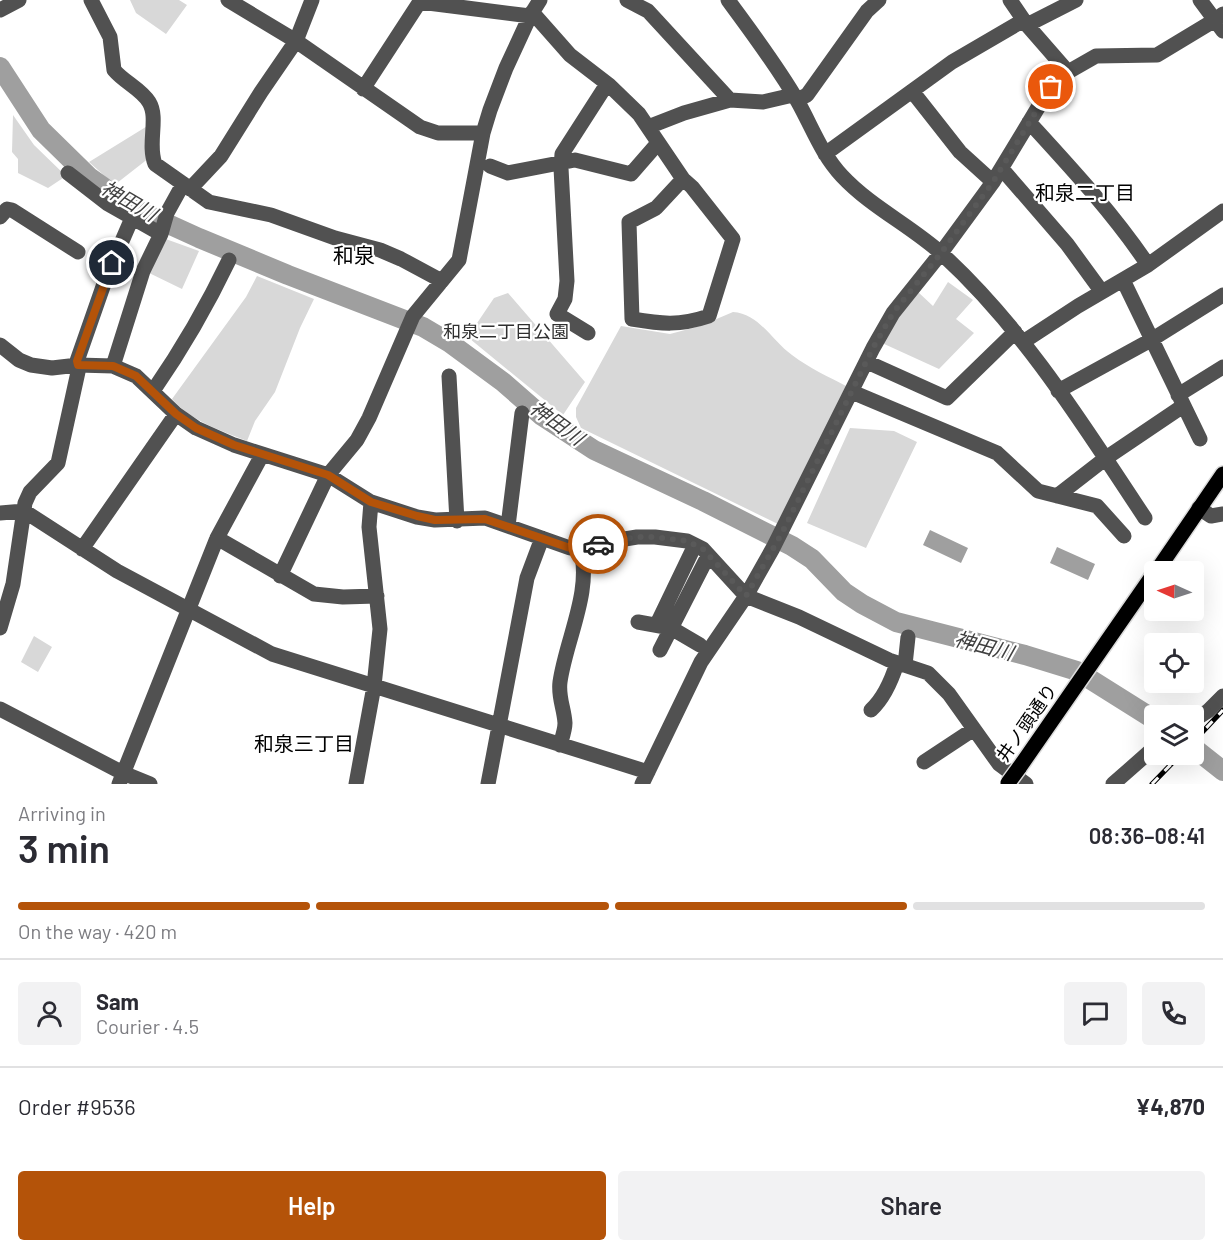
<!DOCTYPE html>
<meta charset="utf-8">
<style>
body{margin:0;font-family:Barlow,"Noto Sans JP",sans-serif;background:#f2f2f3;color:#2b2b33;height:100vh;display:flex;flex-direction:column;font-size:22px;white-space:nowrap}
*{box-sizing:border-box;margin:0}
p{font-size:20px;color:#7c7c81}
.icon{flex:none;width:33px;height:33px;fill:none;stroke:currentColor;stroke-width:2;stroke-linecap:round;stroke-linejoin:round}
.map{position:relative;height:784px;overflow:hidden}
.drawer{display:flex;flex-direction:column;background:#fff;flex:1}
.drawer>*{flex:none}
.needle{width:39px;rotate:273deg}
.buttons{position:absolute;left:1144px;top:561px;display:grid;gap:12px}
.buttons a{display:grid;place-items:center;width:60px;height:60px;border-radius:6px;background:#fff;box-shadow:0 6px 24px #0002;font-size:30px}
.pin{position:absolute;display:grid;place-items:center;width:51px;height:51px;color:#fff;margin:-26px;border:3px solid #fff;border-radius:50%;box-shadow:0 2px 6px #0007}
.courier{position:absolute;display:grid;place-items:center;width:60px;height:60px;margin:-30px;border:4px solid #b45309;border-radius:50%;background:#fff;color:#222;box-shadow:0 2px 8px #0007}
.head em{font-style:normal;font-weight:600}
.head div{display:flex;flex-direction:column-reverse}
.head{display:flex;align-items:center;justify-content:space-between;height:102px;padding:0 18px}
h1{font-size:39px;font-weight:600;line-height:45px}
.bar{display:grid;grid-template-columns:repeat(4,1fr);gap:9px 6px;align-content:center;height:72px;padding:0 18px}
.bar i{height:8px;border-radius:4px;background:#e1e1e2}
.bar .selected{background:#b45309}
.bar p{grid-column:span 4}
.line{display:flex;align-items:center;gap:15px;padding:0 18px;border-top:2px solid #e1e1e2}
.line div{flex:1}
.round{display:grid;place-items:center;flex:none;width:63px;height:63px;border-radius:6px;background:#f2f2f3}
.action{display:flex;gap:12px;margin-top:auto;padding:12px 18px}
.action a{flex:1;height:69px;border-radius:6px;background:#b45309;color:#fff;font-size:24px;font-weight:600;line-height:69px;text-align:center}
.action a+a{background:#f2f2f3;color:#2b2b33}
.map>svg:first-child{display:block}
.green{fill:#d8d8d8}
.water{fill:#9f9f9f}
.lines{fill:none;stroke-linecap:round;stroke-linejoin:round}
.river{stroke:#9f9f9f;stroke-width:20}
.major-casing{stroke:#dbdbdb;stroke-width:18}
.minor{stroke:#515151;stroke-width:15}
.major{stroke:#000;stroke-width:15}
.rail-casing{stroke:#000;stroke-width:5}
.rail{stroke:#fff;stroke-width:3;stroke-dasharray:9;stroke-linecap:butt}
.major-bridge-casing{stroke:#dbdbdb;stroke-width:18;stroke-linecap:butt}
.major-bridge{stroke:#000;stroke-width:15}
.done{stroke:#595959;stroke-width:6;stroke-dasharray:0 10.8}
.route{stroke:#b45309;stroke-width:8}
.labels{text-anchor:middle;stroke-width:4.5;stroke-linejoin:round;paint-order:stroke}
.park-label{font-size:18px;fill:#2f2f2f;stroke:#fff}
.street-label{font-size:18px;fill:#000;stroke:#fff}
.neighbourhood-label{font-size:20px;fill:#000;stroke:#fff}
.water-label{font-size:20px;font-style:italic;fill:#404040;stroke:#fff}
.quarter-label{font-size:21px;fill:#000;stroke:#fff}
</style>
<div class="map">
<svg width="1223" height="784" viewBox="0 0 1223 784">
<rect width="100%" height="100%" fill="#fff"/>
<path class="green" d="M 130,0 L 179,0 L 187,5 L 166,34 L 136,13 Z
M 13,115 L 34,145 L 66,176 L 48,188 L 18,173 L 18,159 L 12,152 Z
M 149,125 L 149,158 L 117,183 L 107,178 L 89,162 Z
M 163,238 L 199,251 L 182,289 L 145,271 Z
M 257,276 L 314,299 L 300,328 L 275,392 L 255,421 L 247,441 C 220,430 191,421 172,399 L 246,297 Z
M 948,282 L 973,300 L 956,319 L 974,333 L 939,369 L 882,343 L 894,317 L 918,292 L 933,306 Z
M 508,293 L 585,382 L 563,415 L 464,334 L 471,332 L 494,298 Z
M 733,312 C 760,314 772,341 792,355 C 809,368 829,377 848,387 L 780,525 L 581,428 L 576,417 L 576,408 L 621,326 L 670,334 L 700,326 Z
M 850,428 L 894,431 L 917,442 L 866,548 L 807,523 Z
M 34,636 L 52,647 L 38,672 L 21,662 Z"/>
<path class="water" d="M 930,530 L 968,548 L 961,563 L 923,545 Z
M 1057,547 L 1095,564 L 1088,580 L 1050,563 Z"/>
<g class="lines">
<path class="river" d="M 0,67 L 41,130 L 89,177 L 133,208 L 199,238 L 288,275 L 423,327 L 450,343 L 503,382 L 542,416 L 594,450 L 703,501 L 792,546 L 812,559 L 844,592 L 862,604 L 896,622 L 1025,655 L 1077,671 L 1155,720
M 1194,748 L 1223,771"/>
<g class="major-casing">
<path id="major" d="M 1156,572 L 1223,474
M 1019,768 L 1155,572"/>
</g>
<path class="minor" d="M 91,0 L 110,37 L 114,70 C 124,82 141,89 149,102 C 159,118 147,144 155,164 L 209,202 L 271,215 L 335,238 L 380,250 L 401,259 L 442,281
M 228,0 L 296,41 L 420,127 L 438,133 L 483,133
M 627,0 L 648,11 L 730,100
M 728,0 C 752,33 778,67 798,102 C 812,127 822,155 842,176 C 871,207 911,226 942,254 C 1024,329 1084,426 1145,518
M 1010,0 L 1027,25 L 1068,72
M 1200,0 L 1223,31
M 420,2 L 530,16
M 0,10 L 19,0
M 532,12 L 570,55 L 609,85 L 639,114 L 683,179 L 692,187 L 733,239 L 709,316 C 679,326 662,324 632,319 L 629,222 L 656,208 L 683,179
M 1027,25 L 1076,0
M 363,89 L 421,0
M 912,91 L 960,152 L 993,182
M 797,100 L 807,95 L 867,11 L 879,0
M 1029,122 C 1071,168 1113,213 1148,265
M 648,127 L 684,113 L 730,100 L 763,102 L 793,95
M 825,154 L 952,62 L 1024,20
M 490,166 L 508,173 L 575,160 L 631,174 L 658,143
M 1002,169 L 1067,244 L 1102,292
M 68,173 L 108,204 L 161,234
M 190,189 L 221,156 L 261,92 L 296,41 L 312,0
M 0,217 L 7,209 L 12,210 L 78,252
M 1123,280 L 1200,439
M 588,333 L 557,314 L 565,299 L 567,281 L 561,168 L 562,154 L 607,84
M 1023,342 L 1078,306 L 1148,265 L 1223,211
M 0,345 L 19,360 L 31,365 L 52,368 L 78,365 L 113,366 L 136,376 L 176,414 L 196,428 L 234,445 L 328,475 L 371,502 L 417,517 L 435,520 L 485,518 L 570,548 L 637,537 L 655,537 L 687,541 L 703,549 L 746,596 L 799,617 L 889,660 L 928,673 L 949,694 L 999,764 L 1026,784
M 867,362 L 947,398 L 1015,332
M 113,366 L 143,271 L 161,234 L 167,213 L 183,184
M 449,376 L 457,521
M 153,391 C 182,349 207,306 229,260
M 1058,391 L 1151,340 L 1223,295
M 852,392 L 997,453 L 1038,491 L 1097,506 L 1124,536
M 1178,395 L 1223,367
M 1057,496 L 1106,458 L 1183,406
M 1199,508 L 1211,516 L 1223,514
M 0,513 L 24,511 L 117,571 L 272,654 L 648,772
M 508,526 L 522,413
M 217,538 L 314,594 L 343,597 L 377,596
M 82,549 L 176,414
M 280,576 L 328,475 L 357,440 L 369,418 L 413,316 L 459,260 L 483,133 L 490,110 L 506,68 L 530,16 L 540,0
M 638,622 L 671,628 L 700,645
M 657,624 L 695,545
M 0,628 L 13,584 L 25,503 L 30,492 L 58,463 L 78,372 L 77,361 L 106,278 L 132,218
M 660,650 L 708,556
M 905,665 L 908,637
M 0,709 L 123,773 L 150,784
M 871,710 C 884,698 892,679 897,663
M 1194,720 L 1208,711 L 1223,696
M 560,745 C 562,738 565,730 565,723 C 564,708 558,697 560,682 C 566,639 593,590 580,547
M 924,762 L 974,729
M 119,784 L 217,538 L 262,455
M 356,784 L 374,686 L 380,629 L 369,527 L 371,502
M 488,784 L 527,578 L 542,538
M 642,784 L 701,662 L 746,596 L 773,548 L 873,348 L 893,313 L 941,253 L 993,182 L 1048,91 L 1068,72 L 1096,56 L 1157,55 L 1215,20 L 1223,14
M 1113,784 L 1155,747"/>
<use href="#major" class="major"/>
<g class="rail-casing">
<path id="rail" d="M 1194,741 L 1223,710
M 1152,784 L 1181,754"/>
</g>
<use href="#rail" class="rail"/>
<g class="major-bridge-casing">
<path id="major-bridge" d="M 1008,783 L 1019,768"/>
</g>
<use href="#major-bridge" class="major-bridge"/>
</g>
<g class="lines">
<path class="done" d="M 598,544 L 637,537 L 655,537 L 687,541 L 703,549 L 746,596 L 782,533 L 873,348 L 893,313 L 941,253 L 993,182 L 1051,87"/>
<path class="route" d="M 112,263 L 77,361 L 78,365 L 113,366 L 136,376 L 176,414 L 196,428 L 234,445 L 328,475 L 371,502 L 417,516 L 435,520 L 485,519 L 570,548 L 598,544"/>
</g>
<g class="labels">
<g class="park-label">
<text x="506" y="338">和泉二丁目公園</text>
</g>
<g class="street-label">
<text transform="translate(1027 723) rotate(-55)" y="6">井ノ頭通り</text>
</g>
<g class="neighbourhood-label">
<text x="1085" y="200">和泉二丁目</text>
<text x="304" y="751">和泉三丁目</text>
</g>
<g class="water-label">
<text transform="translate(129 201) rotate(30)" y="7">神田川</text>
<text transform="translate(557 423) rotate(36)" y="7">神田川</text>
<text transform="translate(984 646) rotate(15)" y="7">神田川</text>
</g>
<g class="quarter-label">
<text x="354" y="263">和泉</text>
</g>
</g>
</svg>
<div class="buttons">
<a><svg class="needle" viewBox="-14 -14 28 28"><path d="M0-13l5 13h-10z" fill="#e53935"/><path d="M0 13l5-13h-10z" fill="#7c7c81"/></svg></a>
<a><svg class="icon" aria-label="locate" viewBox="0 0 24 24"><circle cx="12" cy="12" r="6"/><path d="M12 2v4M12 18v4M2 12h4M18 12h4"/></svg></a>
<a><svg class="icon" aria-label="layers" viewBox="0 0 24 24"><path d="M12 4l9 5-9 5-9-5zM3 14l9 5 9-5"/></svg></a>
</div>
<div class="pin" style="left:1051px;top:87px;background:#ea580c"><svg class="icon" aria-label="bag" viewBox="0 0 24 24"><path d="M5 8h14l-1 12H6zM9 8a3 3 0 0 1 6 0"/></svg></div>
<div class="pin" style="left:112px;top:263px;background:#1f2937"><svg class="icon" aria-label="home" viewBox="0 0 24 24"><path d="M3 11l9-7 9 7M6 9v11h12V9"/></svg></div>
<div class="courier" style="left:598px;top:544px"><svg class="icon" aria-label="car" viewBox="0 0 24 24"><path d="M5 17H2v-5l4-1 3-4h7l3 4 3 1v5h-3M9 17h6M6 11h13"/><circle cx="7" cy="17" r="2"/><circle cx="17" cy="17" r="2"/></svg></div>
</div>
<section class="drawer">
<div class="head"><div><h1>3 min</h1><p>Arriving in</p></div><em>08:36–08:41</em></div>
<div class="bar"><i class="selected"></i><i class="selected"></i><i class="selected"></i><i></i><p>On the way · 420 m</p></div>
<div class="line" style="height:108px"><a class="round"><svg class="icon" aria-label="person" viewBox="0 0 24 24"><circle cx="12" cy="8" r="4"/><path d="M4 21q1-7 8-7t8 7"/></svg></a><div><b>Sam</b><p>Courier · 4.5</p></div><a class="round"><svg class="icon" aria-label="chat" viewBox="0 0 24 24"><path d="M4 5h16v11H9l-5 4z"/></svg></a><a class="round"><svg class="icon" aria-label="phone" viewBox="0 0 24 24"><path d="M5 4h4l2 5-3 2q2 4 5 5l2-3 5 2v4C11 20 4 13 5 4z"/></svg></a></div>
<div class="line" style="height:78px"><div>Order #9536</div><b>¥4,870</b></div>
<div class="action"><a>Help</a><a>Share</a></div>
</section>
